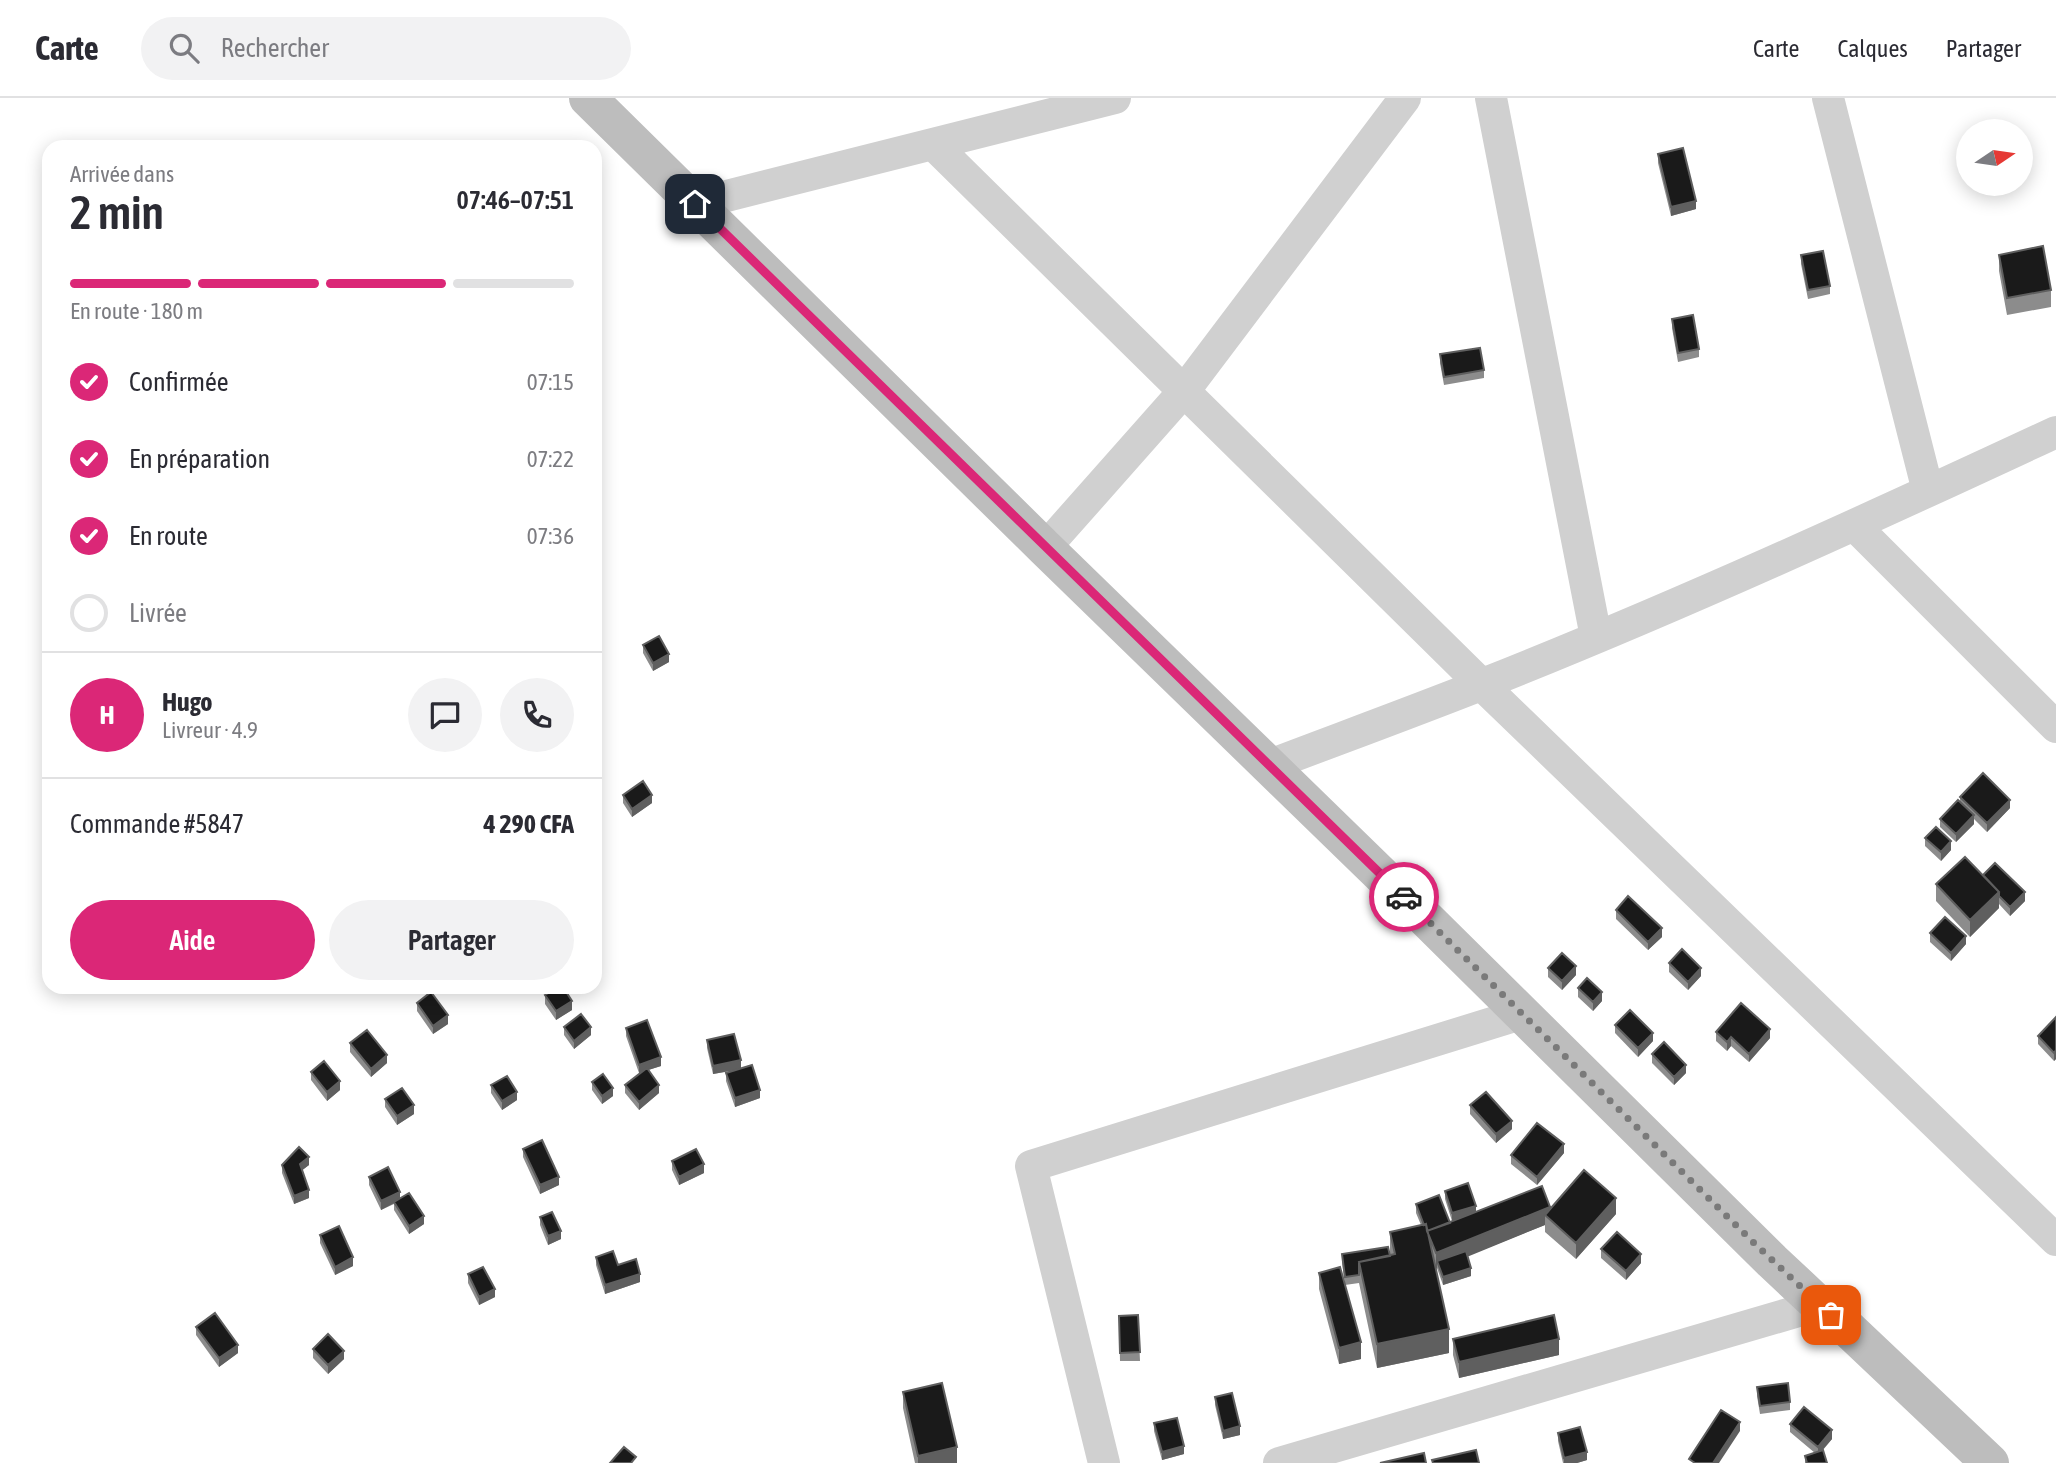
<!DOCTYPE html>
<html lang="fr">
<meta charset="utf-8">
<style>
body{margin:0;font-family:"Asap Condensed",sans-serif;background:#f2f2f3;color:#2b2b33;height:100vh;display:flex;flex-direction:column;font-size:26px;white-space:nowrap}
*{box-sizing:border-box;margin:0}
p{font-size:23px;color:#7c7c81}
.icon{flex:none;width:38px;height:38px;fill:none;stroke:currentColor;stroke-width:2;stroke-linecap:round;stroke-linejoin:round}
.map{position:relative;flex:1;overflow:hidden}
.details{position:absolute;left:42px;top:42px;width:560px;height:854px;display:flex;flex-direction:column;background:#fff;border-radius:21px;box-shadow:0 4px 18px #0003}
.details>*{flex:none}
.needle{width:46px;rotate:77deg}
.controls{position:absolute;left:1956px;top:21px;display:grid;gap:14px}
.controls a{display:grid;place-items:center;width:77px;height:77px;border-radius:50%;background:#fff;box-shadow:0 4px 18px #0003;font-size:35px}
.pin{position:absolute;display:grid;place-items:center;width:60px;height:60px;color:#fff;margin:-30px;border-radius:14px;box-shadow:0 4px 10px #0006}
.courier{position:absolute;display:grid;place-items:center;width:70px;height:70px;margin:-35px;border:5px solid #db2777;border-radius:50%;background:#fff;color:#222;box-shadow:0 2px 9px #0007}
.headline em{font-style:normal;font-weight:600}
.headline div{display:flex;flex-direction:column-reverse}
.headline{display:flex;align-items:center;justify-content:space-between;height:119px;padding:0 28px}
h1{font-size:46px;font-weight:600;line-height:52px}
.bar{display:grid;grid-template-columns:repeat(4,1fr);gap:10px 7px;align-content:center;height:84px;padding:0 28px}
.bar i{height:9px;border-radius:5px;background:#e1e1e2}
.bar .current{background:#db2777}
.bar p{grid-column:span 4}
.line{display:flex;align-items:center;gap:18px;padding:0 28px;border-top:2px solid #e1e1e2}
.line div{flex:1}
.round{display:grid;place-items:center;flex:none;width:74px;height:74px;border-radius:37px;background:#f2f2f3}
ol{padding:0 28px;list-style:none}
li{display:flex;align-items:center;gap:21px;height:77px}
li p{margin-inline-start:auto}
li .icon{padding:7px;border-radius:50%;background:#db2777;color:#fff;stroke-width:4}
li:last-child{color:#7c7c81}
li i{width:38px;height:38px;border:4px solid #e1e1e2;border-radius:50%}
.button{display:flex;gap:14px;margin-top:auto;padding:14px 28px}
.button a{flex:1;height:80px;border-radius:42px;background:#db2777;color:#fff;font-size:28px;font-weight:600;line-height:80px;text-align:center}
.button a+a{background:#f2f2f3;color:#2b2b33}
header{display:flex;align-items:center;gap:42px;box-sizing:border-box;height:98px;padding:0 35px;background:#fff;border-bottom:2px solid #e1e1e2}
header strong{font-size:33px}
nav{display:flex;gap:38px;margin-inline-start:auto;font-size:24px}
.search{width:490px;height:63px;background:#f2f2f3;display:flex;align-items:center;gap:18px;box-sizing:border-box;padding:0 24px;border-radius:38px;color:#7c7c81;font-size:26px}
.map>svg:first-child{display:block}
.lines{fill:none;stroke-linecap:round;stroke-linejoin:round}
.street{stroke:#d0d0d0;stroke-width:32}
.secondary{stroke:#bdbdbd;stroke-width:38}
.wall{fill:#8c8c8c}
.shaded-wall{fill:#5f5f5f}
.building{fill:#1a1a1a;stroke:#5f5f5f;stroke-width:2}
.done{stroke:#7a7a7a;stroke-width:7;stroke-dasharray:0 12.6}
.route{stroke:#db2777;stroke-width:9}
</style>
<header>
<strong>Carte</strong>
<div class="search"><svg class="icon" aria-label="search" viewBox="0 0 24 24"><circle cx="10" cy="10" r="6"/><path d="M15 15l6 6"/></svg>Rechercher</div>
<nav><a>Carte</a><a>Calques</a><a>Partager</a></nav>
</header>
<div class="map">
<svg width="2056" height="1365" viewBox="0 0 2056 1365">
<rect width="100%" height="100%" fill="#fff"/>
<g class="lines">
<path class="street" d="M 1491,0 L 1596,539
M 1828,0 L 1928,393
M 933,46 L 1482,587 L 2056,1142
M 695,106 L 1115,0
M 1854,427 L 2056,629
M 1045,450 L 1184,293 L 1405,0
M 1270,667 C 1341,640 1412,614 1483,586 C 1677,509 1867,422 2056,334
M 1104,1365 L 1031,1068 L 1521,916
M 1279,1365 L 1819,1207"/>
<path class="secondary" d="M 588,0 L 1045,450 L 1406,801 L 1772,1163 L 1819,1207 L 1844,1227 L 1990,1365"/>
</g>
<path class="wall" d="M 1658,56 L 1696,111 L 1671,118 L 1658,65 Z
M 1801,157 L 1830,188 L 1830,196 L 1808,201 L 1801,166 Z
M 1999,157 L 2051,192 L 2051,209 L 2007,217 L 1999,173 Z
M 1672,221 L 1699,251 L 1699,259 L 1678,264 L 1672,230 Z
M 1440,256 L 1484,272 L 1484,280 L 1444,287 L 1440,265 Z
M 643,547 L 669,564 L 653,573 L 643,555 Z
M 623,697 L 652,705 L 632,719 L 623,705 Z
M 1960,699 L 2010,710 L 1987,734 L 1974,721 L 1974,726 L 1956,744 L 1940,729 L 1940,721 L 1960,704 Z
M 1925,740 L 1951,752 L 1941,763 L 1925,748 Z
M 1983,777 L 2025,803 L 2010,818 L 1999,806 L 1999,810 L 1970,839 L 1936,803 L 1936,786 Z
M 1616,812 L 1662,839 L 1648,852 L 1616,821 Z
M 1930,835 L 1966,846 L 1951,863 L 1930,844 Z
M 1669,865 L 1701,878 L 1688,892 L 1669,874 Z
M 1548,870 L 1576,877 L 1562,892 L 1548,879 Z
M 1578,890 L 1602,903 L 1593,913 L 1578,899 Z
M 545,897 L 572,912 L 556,922 L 545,906 Z
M 417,905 L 448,926 L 433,936 L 417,913 Z
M 2056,919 L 2056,961 L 2054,963 L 2038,946 L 2038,938 Z
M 1615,927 L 1653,943 L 1638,959 L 1615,935 Z
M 564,929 L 591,937 L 574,951 L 564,937 Z
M 626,930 L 661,968 L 648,972 L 659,995 L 639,1012 L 625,995 L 625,987 L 641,974 L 639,975 L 626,938 Z
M 1716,934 L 1770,940 L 1749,964 L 1731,948 L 1727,953 L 1716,943 Z
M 707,942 L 741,970 L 760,1000 L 735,1009 L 726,983 L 726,975 L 736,972 L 713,976 L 707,950 Z
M 350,945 L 387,965 L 371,979 L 350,954 Z
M 1652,956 L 1686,975 L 1674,987 L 1652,965 Z
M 311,974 L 340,992 L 327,1003 L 311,982 Z
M 592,984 L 613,998 L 602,1006 L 592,992 Z
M 491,987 L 517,1002 L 502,1012 L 491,995 Z
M 385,1001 L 414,1016 L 397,1027 L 385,1009 Z
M 1470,1007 L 1512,1031 L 1496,1045 L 1470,1016 Z
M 523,1051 L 559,1087 L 540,1096 L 523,1059 Z
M 1564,1055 L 1537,1087 L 1511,1066 L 1511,1057 Z
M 672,1063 L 704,1075 L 679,1087 L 672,1072 Z
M 282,1067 L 309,1067 L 302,1072 L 309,1100 L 294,1106 L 282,1075 Z
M 369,1079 L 400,1100 L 424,1126 L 409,1136 L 394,1112 L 394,1106 L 381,1112 L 369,1087 Z
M 1445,1093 L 1476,1114 L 1550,1112 L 1616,1116 L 1576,1161 L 1545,1134 L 1545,1127 L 1467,1158 L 1471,1178 L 1443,1187 L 1437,1170 L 1436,1171 L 1435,1168 L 1449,1255 L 1377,1270 L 1359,1185 L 1345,1187 L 1342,1164 L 1342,1156 L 1390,1158 L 1390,1134 L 1421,1127 L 1416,1115 L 1416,1106 L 1450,1125 L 1452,1123 L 1445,1101 Z
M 540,1119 L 561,1141 L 548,1147 L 540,1127 Z
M 320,1137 L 353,1168 L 335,1177 L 320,1145 Z
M 1601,1151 L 1641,1165 L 1626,1182 L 1601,1160 Z
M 596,1159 L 618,1167 L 640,1184 L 605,1196 L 596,1167 Z
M 1319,1175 L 1361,1261 L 1339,1266 L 1319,1191 Z
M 468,1176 L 495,1199 L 479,1207 L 468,1185 Z
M 1138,1217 L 1140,1263 L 1120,1263 L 1119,1218 Z
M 196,1229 L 238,1255 L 219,1269 L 196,1237 Z
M 1453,1241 L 1559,1257 L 1459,1280 L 1453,1257 Z
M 313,1251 L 344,1261 L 328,1276 L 313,1260 Z
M 1757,1289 L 1790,1304 L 1790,1312 L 1760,1316 L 1757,1298 Z
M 903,1294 L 957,1365 L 915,1365 L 903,1310 Z
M 1215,1299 L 1240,1337 L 1223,1341 L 1215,1307 Z
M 1154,1325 L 1184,1356 L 1162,1362 L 1154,1333 Z
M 1790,1326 L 1832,1341 L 1823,1352 L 1827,1365 L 1805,1365 L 1805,1358 L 1815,1355 L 1790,1334 Z
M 1558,1335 L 1587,1362 L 1577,1365 L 1563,1365 L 1558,1343 Z"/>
<path class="shaded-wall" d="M 1696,103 L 1696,111 L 1671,118 L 1671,109 Z
M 669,556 L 669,564 L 653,573 L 653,565 Z
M 652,697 L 652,705 L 632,719 L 632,711 Z
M 2010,702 L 2010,710 L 1987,734 L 1987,725 Z
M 1974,717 L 1974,726 L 1956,744 L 1956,736 Z
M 1951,743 L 1951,752 L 1941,763 L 1941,754 Z
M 1999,794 L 1999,810 L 1970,839 L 1970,822 Z
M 2025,794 L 2025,803 L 2010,818 L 2010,809 Z
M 1662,830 L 1662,839 L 1648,852 L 1648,844 Z
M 1966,838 L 1966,846 L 1951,863 L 1951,855 Z
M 1576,868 L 1576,877 L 1562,892 L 1562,883 Z
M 1701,870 L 1701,878 L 1688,892 L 1688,884 Z
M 1602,894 L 1602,903 L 1593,913 L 1593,904 Z
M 572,903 L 572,912 L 556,922 L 556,913 Z
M 448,917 L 448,926 L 433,936 L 433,928 Z
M 591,929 L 591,937 L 574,951 L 574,943 Z
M 1770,931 L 1770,940 L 1749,964 L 1749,956 Z
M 1653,935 L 1653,943 L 1638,959 L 1638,950 Z
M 1731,939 L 1731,948 L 1727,953 L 1727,944 Z
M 2056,952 L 2056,961 L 2054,963 L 2054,955 Z
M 387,957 L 387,965 L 371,979 L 371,971 Z
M 661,959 L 661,968 L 639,975 L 639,967 Z
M 741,962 L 741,971 L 713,976 L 713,968 Z
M 1686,967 L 1686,975 L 1674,987 L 1674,979 Z
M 340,983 L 340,992 L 327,1003 L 327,994 Z
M 659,987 L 659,995 L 639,1012 L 639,1004 Z
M 613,990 L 613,998 L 602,1006 L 602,998 Z
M 760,992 L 760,1000 L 735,1009 L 735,1000 Z
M 517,994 L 517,1002 L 502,1012 L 502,1003 Z
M 414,1007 L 414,1016 L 397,1027 L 397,1018 Z
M 1512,1023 L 1512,1031 L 1496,1045 L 1496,1036 Z
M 1564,1046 L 1564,1055 L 1537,1087 L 1537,1079 Z
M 309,1059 L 309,1067 L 300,1074 L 300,1066 Z
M 704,1066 L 704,1075 L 679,1087 L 679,1079 Z
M 559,1079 L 559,1087 L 540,1096 L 540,1087 Z
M 309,1092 L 309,1100 L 294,1106 L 294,1098 Z
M 400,1094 L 400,1102 L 381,1112 L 381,1103 Z
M 1616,1100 L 1616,1116 L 1576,1161 L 1576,1145 Z
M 1476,1108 L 1476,1116 L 1452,1124 L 1452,1115 Z
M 1550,1109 L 1550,1121 L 1545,1117 L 1545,1127 L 1440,1170 L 1437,1163 L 1437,1170 L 1436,1171 L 1436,1155 Z
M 424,1118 L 424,1126 L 409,1136 L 409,1128 Z
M 561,1133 L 561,1141 L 548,1147 L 548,1138 Z
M 1641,1156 L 1641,1165 L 1626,1182 L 1626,1173 Z
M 353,1159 L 353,1168 L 335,1177 L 335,1169 Z
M 1471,1170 L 1471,1178 L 1443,1187 L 1443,1179 Z
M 640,1176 L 640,1184 L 605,1196 L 605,1187 Z
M 495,1191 L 495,1199 L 479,1207 L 479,1199 Z
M 1449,1231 L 1449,1255 L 1377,1270 L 1377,1246 Z
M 1559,1241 L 1559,1257 L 1459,1280 L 1459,1264 Z
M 1361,1244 L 1361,1261 L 1339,1266 L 1339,1250 Z
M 238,1247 L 238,1255 L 219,1269 L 219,1260 Z
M 344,1253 L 344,1261 L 328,1276 L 328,1267 Z
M 1740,1324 L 1740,1333 L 1719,1365 L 1713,1365 Z
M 1240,1328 L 1240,1337 L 1223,1341 L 1223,1333 Z
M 1832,1332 L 1832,1341 L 1818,1357 L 1818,1349 Z
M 1184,1348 L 1184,1356 L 1162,1362 L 1162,1354 Z
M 957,1349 L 957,1365 L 918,1365 L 918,1358 Z
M 1587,1354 L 1587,1362 L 1577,1365 L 1564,1365 L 1564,1360 Z"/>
<path class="building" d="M 1683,50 L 1696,103 L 1671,109 L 1658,56 Z
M 2043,148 L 2051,192 L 2007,200 L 1999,157 Z
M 1823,153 L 1830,188 L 1808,192 L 1801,157 Z
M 1693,217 L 1699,251 L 1678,255 L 1672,221 Z
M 1480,250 L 1484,272 L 1444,279 L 1440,256 Z
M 659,538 L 669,556 L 653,565 L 643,547 Z
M 1983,675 L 2010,702 L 1987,725 L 1960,699 Z
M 643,683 L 652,697 L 632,711 L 623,697 Z
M 1958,702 L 1974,717 L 1956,736 L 1940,721 Z
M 1936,729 L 1951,743 L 1941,754 L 1925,740 Z
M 1965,759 L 1999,794 L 1970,822 L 1936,786 Z
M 1995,765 L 2025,794 L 2010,809 L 1999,798 L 1999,794 L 1983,777 Z
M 1628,798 L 1662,830 L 1648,844 L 1616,812 Z
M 1945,819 L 1966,838 L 1951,855 L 1930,835 Z
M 1682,851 L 1701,870 L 1688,884 L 1669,865 Z
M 1562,855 L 1576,868 L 1562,883 L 1548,870 Z
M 1587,880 L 1602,894 L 1593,904 L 1578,890 Z
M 559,889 L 563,889 L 572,903 L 556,913 L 545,897 Z
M 431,894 L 448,917 L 433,928 L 417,905 Z
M 1741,905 L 1770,931 L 1749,956 L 1731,939 L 1727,944 L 1716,934 Z
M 1630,912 L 1653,935 L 1638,950 L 1615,927 Z
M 581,916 L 591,929 L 574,943 L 564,929 Z
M 2056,919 L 2056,952 L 2054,955 L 2038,938 Z
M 647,922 L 661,959 L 639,967 L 626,930 Z
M 367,932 L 387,957 L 371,971 L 350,945 Z
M 734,936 L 741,962 L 713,968 L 707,942 Z
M 1664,944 L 1686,967 L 1674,979 L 1652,956 Z
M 324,963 L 340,983 L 327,994 L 311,974 Z
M 752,967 L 760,992 L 735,1000 L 726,975 Z
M 647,970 L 659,987 L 639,1004 L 625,987 Z
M 603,976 L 613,990 L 602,998 L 592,984 Z
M 507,978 L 517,994 L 502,1003 L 491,987 Z
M 402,990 L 414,1007 L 397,1018 L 385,1001 Z
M 1486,994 L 1512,1023 L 1496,1036 L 1470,1007 Z
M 1537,1025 L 1564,1046 L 1537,1079 L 1511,1057 Z
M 542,1042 L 559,1079 L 540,1087 L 523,1051 Z
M 299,1049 L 309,1059 L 300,1066 L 309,1092 L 294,1098 L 282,1067 Z
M 696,1051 L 704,1066 L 679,1079 L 672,1063 Z
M 388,1069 L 400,1094 L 381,1103 L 369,1079 Z
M 1584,1072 L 1616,1100 L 1576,1145 L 1545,1117 Z
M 1468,1085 L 1476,1108 L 1452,1115 L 1445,1093 Z
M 1542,1088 L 1550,1109 L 1436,1155 L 1427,1133 Z
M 409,1095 L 424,1118 L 409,1128 L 394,1104 Z
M 1439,1097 L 1450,1125 L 1427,1133 L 1426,1126 L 1424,1127 L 1416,1106 Z
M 552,1114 L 561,1133 L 548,1138 L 540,1119 Z
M 1426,1126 L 1449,1231 L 1377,1246 L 1359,1164 L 1395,1156 L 1390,1134 Z
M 339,1128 L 353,1159 L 335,1169 L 320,1137 Z
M 1617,1134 L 1641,1156 L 1626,1173 L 1601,1151 Z
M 1388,1149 L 1390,1158 L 1359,1164 L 1359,1177 L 1345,1179 L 1342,1156 Z
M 613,1153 L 618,1167 L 636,1161 L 640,1176 L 605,1187 L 596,1159 Z
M 1466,1153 L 1471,1170 L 1443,1179 L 1437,1163 Z
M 483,1169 L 495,1191 L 479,1199 L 468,1176 Z
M 1340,1169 L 1361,1244 L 1339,1250 L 1319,1175 Z
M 215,1215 L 238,1247 L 219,1260 L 196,1229 Z
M 1138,1217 L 1140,1254 L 1120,1255 L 1119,1218 Z
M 1554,1217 L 1559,1241 L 1459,1264 L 1453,1241 Z
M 328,1236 L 344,1253 L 328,1267 L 313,1251 Z
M 942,1285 L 957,1349 L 918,1358 L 903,1294 Z
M 1788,1285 L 1790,1304 L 1760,1308 L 1757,1289 Z
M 1232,1295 L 1240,1328 L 1223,1333 L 1215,1299 Z
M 1804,1309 L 1832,1332 L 1818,1349 L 1790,1326 Z
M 1721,1312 L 1740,1324 L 1713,1365 L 1695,1365 L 1689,1361 Z
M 1177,1320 L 1184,1348 L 1162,1354 L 1154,1325 Z
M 1580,1329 L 1587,1354 L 1564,1360 L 1558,1335 Z
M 624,1349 L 636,1359 L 631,1365 L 610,1365 Z
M 1476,1352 L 1479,1365 L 1433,1365 L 1432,1362 Z
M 1823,1352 L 1827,1365 L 1807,1365 L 1805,1358 Z
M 1424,1355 L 1426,1365 L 1380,1365 Z"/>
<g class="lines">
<path class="done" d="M 1404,799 L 1753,1144 L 1831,1217"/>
<path class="route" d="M 695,106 L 1404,799"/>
</g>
</svg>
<div class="controls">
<a><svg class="needle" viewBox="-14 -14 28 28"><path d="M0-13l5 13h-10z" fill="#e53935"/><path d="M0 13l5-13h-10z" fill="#7c7c81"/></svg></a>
</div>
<div class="pin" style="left:1831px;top:1217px;background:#ea580c"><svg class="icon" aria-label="bag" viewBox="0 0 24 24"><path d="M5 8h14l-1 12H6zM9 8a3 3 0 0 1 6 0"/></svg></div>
<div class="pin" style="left:695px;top:106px;background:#1f2937"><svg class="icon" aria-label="home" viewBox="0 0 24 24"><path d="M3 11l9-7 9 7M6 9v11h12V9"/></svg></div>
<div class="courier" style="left:1404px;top:799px"><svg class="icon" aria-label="car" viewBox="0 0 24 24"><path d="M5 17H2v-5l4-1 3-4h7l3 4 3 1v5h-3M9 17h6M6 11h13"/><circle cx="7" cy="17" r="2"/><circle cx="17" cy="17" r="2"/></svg></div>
<section class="details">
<div class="headline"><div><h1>2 min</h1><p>Arrivée dans</p></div><em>07:46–07:51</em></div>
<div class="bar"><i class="current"></i><i class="current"></i><i class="current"></i><i></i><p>En route · 180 m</p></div>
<ol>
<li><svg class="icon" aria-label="check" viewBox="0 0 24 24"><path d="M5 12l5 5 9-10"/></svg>Confirmée<p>07:15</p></li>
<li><svg class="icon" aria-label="check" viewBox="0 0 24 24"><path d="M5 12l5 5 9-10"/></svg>En préparation<p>07:22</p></li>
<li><svg class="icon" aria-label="check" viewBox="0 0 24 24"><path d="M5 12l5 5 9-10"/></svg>En route<p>07:36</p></li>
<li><i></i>Livrée</li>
</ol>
<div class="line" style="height:126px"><b class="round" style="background:#db2777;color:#fff">H</b><div><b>Hugo</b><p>Livreur · 4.9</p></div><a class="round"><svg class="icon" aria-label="chat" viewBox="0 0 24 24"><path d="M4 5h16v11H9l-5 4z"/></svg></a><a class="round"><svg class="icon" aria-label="phone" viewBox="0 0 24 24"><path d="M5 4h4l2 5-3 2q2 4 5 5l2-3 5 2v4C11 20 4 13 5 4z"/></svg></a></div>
<div class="line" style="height:91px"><div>Commande #5847</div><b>4 290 CFA</b></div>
<div class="button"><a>Aide</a><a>Partager</a></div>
</section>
</div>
